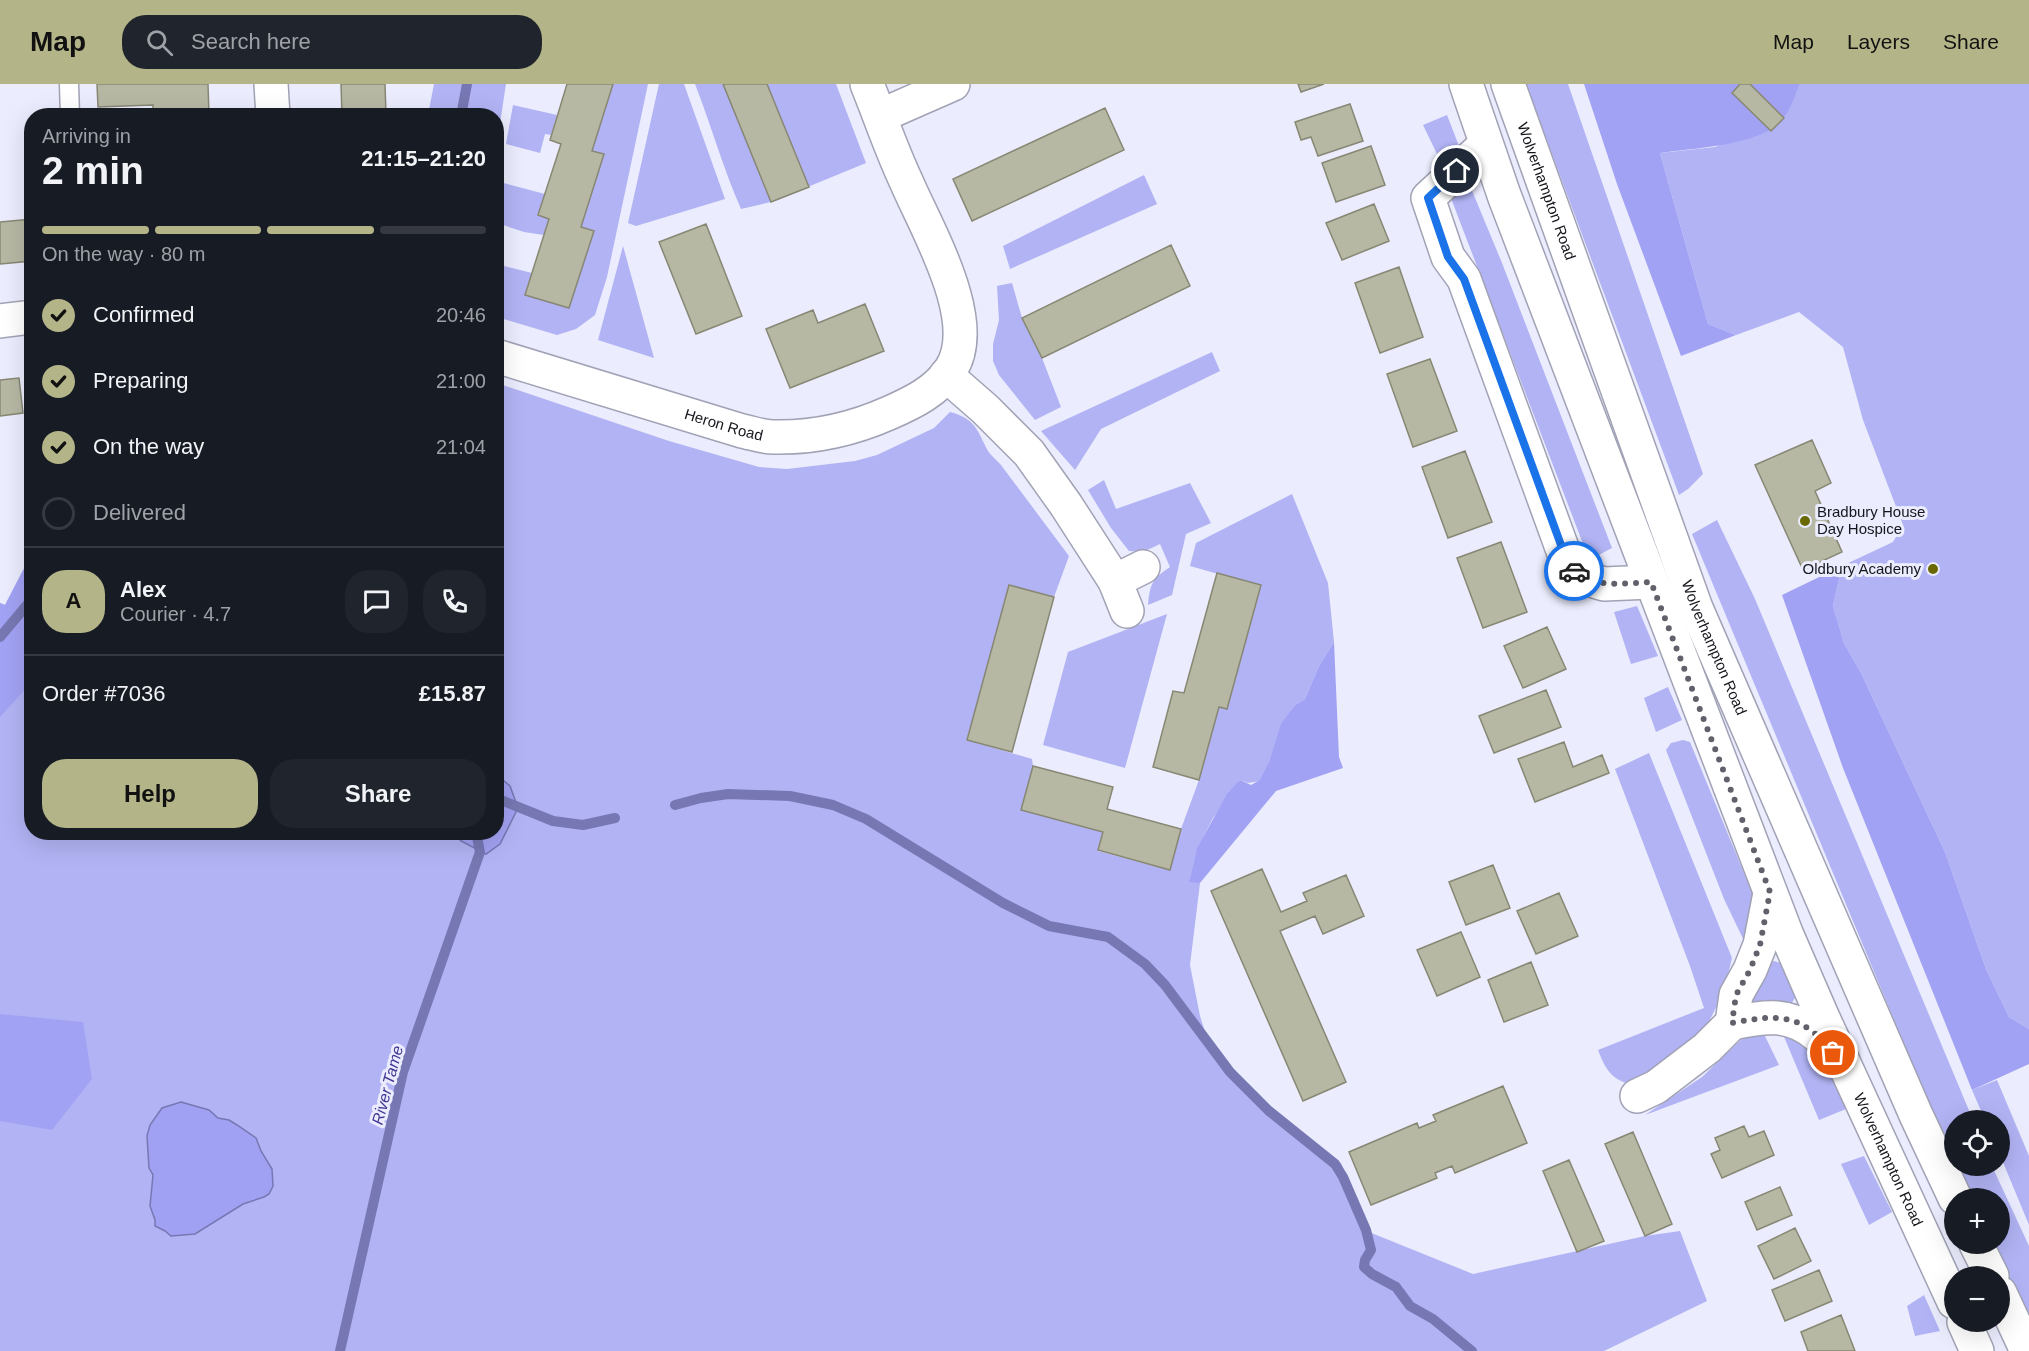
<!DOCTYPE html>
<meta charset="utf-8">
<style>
body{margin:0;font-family:Arial,sans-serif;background:#20242c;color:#f1f3f6;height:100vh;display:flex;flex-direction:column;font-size:22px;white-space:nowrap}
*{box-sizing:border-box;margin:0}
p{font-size:20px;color:#9ea1a6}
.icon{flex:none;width:33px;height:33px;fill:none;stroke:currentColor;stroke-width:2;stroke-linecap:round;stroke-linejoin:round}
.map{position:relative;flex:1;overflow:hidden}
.panel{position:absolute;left:24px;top:24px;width:480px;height:732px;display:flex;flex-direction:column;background:#171b24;border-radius:24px;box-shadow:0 6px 24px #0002}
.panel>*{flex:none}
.buttons{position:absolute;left:1944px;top:1026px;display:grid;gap:12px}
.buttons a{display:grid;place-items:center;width:66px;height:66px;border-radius:50%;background:#171b24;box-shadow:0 6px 24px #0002;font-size:30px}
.pin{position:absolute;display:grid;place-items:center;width:51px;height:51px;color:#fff;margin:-26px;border:3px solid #fff;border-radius:50%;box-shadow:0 2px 6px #0007}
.courier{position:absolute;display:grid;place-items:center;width:60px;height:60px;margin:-30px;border:4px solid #1a73e8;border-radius:50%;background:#fff;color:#222;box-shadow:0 2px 8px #0007}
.overview em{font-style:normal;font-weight:800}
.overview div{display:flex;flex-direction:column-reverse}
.overview{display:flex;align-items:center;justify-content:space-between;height:102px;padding:0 18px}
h1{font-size:39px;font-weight:800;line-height:45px}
.bar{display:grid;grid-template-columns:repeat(4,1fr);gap:9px 6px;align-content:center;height:72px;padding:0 18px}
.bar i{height:8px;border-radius:4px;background:#363941}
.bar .current{background:#b4b489}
.bar p{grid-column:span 4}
.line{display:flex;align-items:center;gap:15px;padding:0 18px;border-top:2px solid #363941}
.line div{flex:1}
.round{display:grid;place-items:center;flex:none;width:63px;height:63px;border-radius:24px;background:#20242c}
ol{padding:0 18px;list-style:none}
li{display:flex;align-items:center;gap:18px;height:66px}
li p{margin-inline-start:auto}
li .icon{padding:6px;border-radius:50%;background:#b4b489;color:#111;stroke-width:4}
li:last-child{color:#9ea1a6}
li i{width:33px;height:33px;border:3px solid #363941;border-radius:50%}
.cta{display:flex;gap:12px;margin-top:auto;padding:12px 18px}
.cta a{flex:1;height:69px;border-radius:24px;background:#b4b489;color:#111;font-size:24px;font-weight:800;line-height:69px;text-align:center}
.cta a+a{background:#20242c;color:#f1f3f6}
header{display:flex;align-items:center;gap:36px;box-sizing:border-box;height:84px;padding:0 30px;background:#b4b489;color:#111}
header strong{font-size:28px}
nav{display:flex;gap:33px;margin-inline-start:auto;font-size:21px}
.search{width:420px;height:54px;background:#20242c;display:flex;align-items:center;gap:15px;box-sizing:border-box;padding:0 21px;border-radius:24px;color:#9ea1a6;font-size:22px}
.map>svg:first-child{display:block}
.green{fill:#b1b3f4}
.forest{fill:#a2a2f4}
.water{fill:#a1a1f3;stroke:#7777b3;stroke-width:1.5}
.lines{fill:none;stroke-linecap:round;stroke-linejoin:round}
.stream{stroke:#7777b3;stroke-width:10}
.building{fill:#b7b8a4;stroke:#878774;stroke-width:1.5}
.lane-casing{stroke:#a1a2b5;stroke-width:21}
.street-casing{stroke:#a1a2b5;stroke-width:36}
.highway-casing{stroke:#a1a2b5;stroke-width:36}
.lane{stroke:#fff;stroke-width:18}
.street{stroke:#fff;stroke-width:33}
.highway{stroke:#fff;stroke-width:33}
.done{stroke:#61616b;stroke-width:6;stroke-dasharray:0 10.8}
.route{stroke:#1a73e8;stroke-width:8}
.poi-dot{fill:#6a6803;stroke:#ebecfd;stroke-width:2}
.labels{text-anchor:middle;stroke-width:6;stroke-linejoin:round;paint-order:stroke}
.street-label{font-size:15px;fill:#16161d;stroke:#ebecfd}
.poi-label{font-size:15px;fill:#16161d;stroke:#ebecfd;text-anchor:start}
.water-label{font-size:16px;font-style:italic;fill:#413693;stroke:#ebecfd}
</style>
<header>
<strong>Map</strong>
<div class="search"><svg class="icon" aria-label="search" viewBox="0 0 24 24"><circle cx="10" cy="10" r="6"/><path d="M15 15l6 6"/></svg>Search here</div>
<nav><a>Map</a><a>Layers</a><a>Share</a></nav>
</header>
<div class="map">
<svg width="2029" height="1267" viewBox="0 0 2029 1267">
<rect width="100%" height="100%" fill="#ebecfd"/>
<path class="green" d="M 434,0 L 506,0 L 497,59 L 496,32 L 428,31 Z
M 613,0 L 648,0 L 607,193 L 595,231 L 576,245 L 557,251 L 497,233 L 496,180 L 532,189 L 525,211 L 569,224 L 593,147 L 581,143 L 604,71 L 592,67 Z
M 659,0 L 684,0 L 725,115 L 636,142 L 628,139 Z
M 695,0 L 836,0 L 866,79 L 771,118 L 741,125 C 723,84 711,41 695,0 Z
M 1526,0 L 1568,0 L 1703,390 L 1688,405 L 1679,411 Z
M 1800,0 L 2029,0 L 2029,945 L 2009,933 L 1986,885 L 1945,768 L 1861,589 L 1844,559 L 1833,522 L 1842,482 L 1893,458 L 1903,441 L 1863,336 L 1843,263 L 1799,228 L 1736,251 L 1708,240 L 1660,69 L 1715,63 L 1784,34 Z
M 513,21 L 557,31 L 551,51 L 545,50 L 540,69 L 506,60 Z
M 1447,31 L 1459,62 L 1453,68 L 1438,72 L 1423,41 Z
M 1144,91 L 1157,120 L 1010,185 L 1003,162 Z
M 1468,97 L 1502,179 L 1612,464 L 1593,474 L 1585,465 L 1449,109 Z
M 500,98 L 545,110 L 538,131 L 549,135 L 544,151 L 524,148 L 497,139 L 497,117 Z
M 623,162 L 654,274 L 598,256 Z
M 1012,199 L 1022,234 L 1042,274 L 1061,323 L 1035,336 L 999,291 L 993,277 L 993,260 L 999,236 L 997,202 Z
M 1212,268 L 1220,287 L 1101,345 L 1075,386 L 1041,347 Z
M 497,299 L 669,357 L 759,383 L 787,385 L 855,377 L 877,371 L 934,344 L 950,328 C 976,335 977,346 988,367 C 991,372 997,376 1001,381 L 1069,472 L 1054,513 L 1009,501 L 967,656 L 1032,675 L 1033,682 L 1021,726 L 1103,748 L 1098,767 L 1169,786 L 1181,745 L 1199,696 L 1219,623 L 1227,624 L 1261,502 L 1190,482 L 1196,459 L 1292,410 L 1328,499 L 1334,558 L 1319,582 L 1305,615 L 1295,621 L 1282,640 L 1265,690 L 1260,697 L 1248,699 L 1240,696 L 1213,734 L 1197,765 L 1190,794 L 1200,799 L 1190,881 L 1200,932 L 1206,951 L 1222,979 L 1235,992 L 1264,1019 L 1341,1079 L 1369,1148 L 1473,1190 L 1645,1152 L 1680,1147 L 1707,1217 L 1604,1267 L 0,1267 L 0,519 L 5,521 L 31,471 L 32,748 L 496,748 Z
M 1104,396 L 1116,425 L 1190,399 L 1211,439 L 1186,450 L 1172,511 L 1148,521 C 1150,500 1152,495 1170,483 L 1160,460 L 1143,468 L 1129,467 L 1111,444 L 1088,406 Z
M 1717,436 L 1755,515 L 1973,1036 L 1954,1036 L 1954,1080 L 1692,450 Z
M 1637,522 L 1658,572 L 1631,580 L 1614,528 Z
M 1167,530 L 1125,684 L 1043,661 L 1068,568 Z
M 1668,603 L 1682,636 L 1656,648 L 1644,614 Z
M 1683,656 L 1690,658 L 1753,811 L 1756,826 L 1746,861 L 1724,815 L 1666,666 L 1671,659 Z
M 1649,669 L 1732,874 L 1724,907 L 1701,954 L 1631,1000 C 1611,996 1605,984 1598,966 L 1704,924 L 1690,882 L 1615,685 Z
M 1774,877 L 1781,879 L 1796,912 L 1790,922 L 1772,917 L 1753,921 L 1747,912 L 1771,878 Z
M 1763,948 L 1779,981 L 1645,1031 L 1702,993 L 1744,953 Z
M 1782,948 L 1789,949 L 1824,978 L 1846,1025 L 1819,1036 Z
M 1997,996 L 2029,1072 L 2029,1141 L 2000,1071 L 2000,1036 L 1985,1036 L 1972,1006 Z
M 1864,1072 L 1892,1128 L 1869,1141 L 1841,1080 Z
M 1955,1082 L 1992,1082 L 2029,1162 L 2029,1244 L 1990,1160 L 2000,1160 L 2000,1114 L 1970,1114 Z
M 1924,1211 L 1940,1247 L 1915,1252 L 1907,1222 Z"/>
<path class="forest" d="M 1584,0 L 1800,0 C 1795,11 1791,24 1784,34 C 1763,62 1692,64 1660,69 L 1708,240 L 1736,251 L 1681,272 L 1617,100 Z
M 31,471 L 31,599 L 0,633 L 0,519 L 5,521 Z
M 1842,482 L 1833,522 L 1844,559 L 1861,589 L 1945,768 L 1986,885 L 2009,933 L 2029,945 L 2029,980 L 1972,1006 L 1843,684 L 1782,511 Z
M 1334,558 L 1339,673 L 1343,684 L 1276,707 L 1200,799 L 1189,798 L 1197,764 L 1227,710 L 1240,696 L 1251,701 L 1260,696 L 1269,678 L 1281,640 L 1295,621 L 1305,615 L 1319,582 Z
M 0,930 L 83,938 L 92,995 L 52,1046 L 0,1037 Z"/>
<path class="water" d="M 497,691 L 510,702 L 518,724 L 500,760 L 486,770 L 461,757 L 453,749 L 496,748 Z
M 181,1018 L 209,1026 L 218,1034 L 229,1036 L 237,1041 L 256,1054 L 261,1067 L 272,1085 L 273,1102 L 269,1110 L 264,1113 L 243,1120 L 195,1150 L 171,1152 L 165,1147 L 155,1142 L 155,1136 L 150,1122 L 153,1091 L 149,1084 L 147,1052 L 150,1041 L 162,1024 Z"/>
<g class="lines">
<path class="stream" d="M 461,32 L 467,0
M 0,553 L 32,515
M 496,714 L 553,737 L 583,741 L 615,734
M 675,721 L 701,714 L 728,710 L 790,712 L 833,721 L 866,735 L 1003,819 L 1049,842 L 1108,853 L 1145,880 L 1165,901 L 1230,988 L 1269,1027 L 1335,1080 L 1343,1093 L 1366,1146 L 1371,1166 L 1365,1176 L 1364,1183 L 1372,1190 L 1396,1203 L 1410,1222 L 1433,1235 L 1472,1267
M 340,1267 L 403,988 L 480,768 L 476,748"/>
</g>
<path class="building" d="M 97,0 L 208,0 L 209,32 L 153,32 L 153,21 L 98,23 Z
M 341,0 L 385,0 L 386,32 L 342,32 Z
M 613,0 L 592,67 L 604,70 L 581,143 L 594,147 L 569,224 L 525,211 L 549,135 L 538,131 L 561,60 L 550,56 L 567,0 Z
M 723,0 L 767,0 L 809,103 L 771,118 Z
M 1298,0 L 1324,0 L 1301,8 Z
M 1740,0 L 1750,0 L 1784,34 L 1771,47 L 1732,9 Z
M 1350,20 L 1363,57 L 1318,72 L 1311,53 L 1301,56 L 1295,38 Z
M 1105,24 L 1124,66 L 972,137 L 953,95 Z
M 1371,62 L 1385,101 L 1336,118 L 1322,79 Z
M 1374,120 L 1389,157 L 1342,176 L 1326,139 Z
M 32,135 L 32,177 L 0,180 L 0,138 Z
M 706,140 L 742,232 L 696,250 L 659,158 Z
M 1171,161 L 1190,202 L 1042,274 L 1022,234 Z
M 1399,183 L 1423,253 L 1380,269 L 1355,199 Z
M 865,220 L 884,267 L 790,304 L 766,245 L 813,226 L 818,239 Z
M 1430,275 L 1457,347 L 1413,363 L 1387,290 Z
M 19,294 L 23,329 L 0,332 L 0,296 Z
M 1812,356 L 1831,399 L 1815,407 L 1842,468 L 1803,486 L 1755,381 Z
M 1465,367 L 1492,438 L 1448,454 L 1422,383 Z
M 1501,458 L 1527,528 L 1483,544 L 1457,474 Z
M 1217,489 L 1261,501 L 1227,625 L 1219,623 L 1199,696 L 1153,683 L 1173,607 L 1184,609 Z
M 1009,501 L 1054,513 L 1012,668 L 967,656 Z
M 1547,543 L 1566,585 L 1523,604 L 1504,562 Z
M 1546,606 L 1561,643 L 1494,669 L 1479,632 Z
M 1564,658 L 1573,683 L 1602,671 L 1609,689 L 1535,718 L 1518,675 Z
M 1033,682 L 1113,703 L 1107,725 L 1181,745 L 1170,786 L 1098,766 L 1103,748 L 1021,726 Z
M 1493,781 L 1510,824 L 1466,841 L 1449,798 Z
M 1262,785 L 1281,828 L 1307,817 L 1303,809 L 1346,791 L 1364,832 L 1323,850 L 1315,832 L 1280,847 L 1346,998 L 1303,1017 L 1211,807 Z
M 1559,809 L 1578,852 L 1536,870 L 1517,827 Z
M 1461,848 L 1480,893 L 1437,912 L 1417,866 Z
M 1531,878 L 1548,921 L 1504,938 L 1488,896 Z
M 1503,1002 L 1527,1059 L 1455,1089 L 1452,1082 L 1435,1089 L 1437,1094 L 1371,1121 L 1349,1068 L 1417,1039 L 1419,1044 L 1436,1037 L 1433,1031 Z
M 1744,1042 L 1749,1053 L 1764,1047 L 1774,1071 L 1722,1094 L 1711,1070 L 1720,1066 L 1715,1054 Z
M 1633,1048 L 1672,1140 L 1645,1152 L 1605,1060 Z
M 1569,1076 L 1604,1157 L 1577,1168 L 1543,1087 Z
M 1780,1103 L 1792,1131 L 1757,1146 L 1745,1118 Z
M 1795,1144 L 1811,1177 L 1774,1195 L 1758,1162 Z
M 1819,1186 L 1832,1217 L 1785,1237 L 1772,1206 Z
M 1841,1231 L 1855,1267 L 1808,1267 L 1801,1248 Z"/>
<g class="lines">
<g class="lane-casing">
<path id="lane" d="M 69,0 L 70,32"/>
</g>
<g class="street-casing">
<g id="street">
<path d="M 271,0 L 273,32"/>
<path d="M 880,32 L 953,0"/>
<path d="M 1486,60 L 1428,114 L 1448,173 L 1464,195 L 1569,483 L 1581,493 L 1604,500 L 1651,498"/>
<path d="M 0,237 L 32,233"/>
<path id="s1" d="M 496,272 L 742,347 C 752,349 763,353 773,353 C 813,354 853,345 889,329 C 912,319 937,307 951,285 C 982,237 926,144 906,97 C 891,65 880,32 867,0"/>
<path d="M 946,291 L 985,325 L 1029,369 L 1066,421 L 1115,497 L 1127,527"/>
<path d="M 1115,497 L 1143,483"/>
<path d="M 1732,939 C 1765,932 1790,928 1818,952 C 1827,960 1832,969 1842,975"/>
<path d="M 1637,1012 L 1656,1003 L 1707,964 L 1732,939 L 1736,911 L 1750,886 L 1760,861 L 1770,809"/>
</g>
</g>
<g class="highway-casing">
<g id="highway">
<path id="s2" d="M 1466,0 L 1504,111 L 1786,849 L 1823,934 L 1954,1218"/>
<path id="s3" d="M 1508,0 L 1696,524 L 1916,1031 L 1955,1114"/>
<path d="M 1976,1160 L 1992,1192"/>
<path d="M 2000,1209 L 2027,1267"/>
<path d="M 1964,1238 L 1977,1267"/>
</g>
</g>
<use href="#lane" class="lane"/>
<use href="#street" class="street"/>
<use href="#highway" class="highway"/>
</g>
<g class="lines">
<path class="done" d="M 1574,487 C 1593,505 1626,499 1651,498 L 1770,808 L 1760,861 L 1750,886 L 1736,911 L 1732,939 C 1778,930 1802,929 1833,969"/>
<path class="route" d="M 1457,87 L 1428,114 L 1448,173 L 1464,195 L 1569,483 L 1574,487"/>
</g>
<g class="poi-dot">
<circle cx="1805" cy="437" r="6"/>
<circle cx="1933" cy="485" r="6"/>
</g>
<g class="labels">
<g class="street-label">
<text dy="5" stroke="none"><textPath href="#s3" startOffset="114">Wolverhampton Road</textPath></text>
<text dy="5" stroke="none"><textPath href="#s1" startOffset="238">Heron Road</textPath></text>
<text dy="5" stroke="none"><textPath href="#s3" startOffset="600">Wolverhampton Road</textPath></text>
<text dy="5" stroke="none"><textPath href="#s2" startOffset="1156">Wolverhampton Road</textPath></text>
</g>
<g class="poi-label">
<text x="1817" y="433">Bradbury House<tspan x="1817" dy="17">Day Hospice</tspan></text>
<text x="1921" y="490" text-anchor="end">Oldbury Academy</text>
</g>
<g class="water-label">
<text transform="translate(387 1001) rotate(-75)" y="6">River Tame</text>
</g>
</g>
</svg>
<div class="buttons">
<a><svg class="icon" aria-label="locate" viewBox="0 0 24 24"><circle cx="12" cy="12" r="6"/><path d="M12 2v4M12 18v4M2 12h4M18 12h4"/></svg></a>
<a>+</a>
<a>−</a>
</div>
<div class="pin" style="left:1833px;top:969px;background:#ea580c"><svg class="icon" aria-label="bag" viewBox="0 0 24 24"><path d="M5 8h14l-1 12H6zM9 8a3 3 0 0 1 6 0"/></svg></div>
<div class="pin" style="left:1457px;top:87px;background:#1f2937"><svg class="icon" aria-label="home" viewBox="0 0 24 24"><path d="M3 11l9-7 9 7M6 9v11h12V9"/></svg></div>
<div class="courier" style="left:1574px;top:487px"><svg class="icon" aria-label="car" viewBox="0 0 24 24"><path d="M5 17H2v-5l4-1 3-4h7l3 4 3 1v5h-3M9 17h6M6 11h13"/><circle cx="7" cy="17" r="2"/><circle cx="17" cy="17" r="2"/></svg></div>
<section class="panel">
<div class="overview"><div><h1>2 min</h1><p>Arriving in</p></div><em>21:15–21:20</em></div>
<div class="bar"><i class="current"></i><i class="current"></i><i class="current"></i><i></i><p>On the way · 80 m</p></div>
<ol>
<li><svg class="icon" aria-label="check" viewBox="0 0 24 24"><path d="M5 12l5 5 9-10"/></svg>Confirmed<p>20:46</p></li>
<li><svg class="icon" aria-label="check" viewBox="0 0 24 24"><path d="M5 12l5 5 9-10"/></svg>Preparing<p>21:00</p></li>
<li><svg class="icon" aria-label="check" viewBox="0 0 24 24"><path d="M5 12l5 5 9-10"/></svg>On the way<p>21:04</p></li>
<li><i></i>Delivered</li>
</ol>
<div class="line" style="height:108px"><b class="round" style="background:#b4b489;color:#111">A</b><div><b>Alex</b><p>Courier · 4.7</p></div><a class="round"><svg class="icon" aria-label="chat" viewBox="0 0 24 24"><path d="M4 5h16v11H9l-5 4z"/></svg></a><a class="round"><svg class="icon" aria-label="phone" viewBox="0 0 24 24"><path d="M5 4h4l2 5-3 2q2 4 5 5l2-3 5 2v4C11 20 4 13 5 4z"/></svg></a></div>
<div class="line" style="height:78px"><div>Order #7036</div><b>£15.87</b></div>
<div class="cta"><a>Help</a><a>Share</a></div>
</section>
</div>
